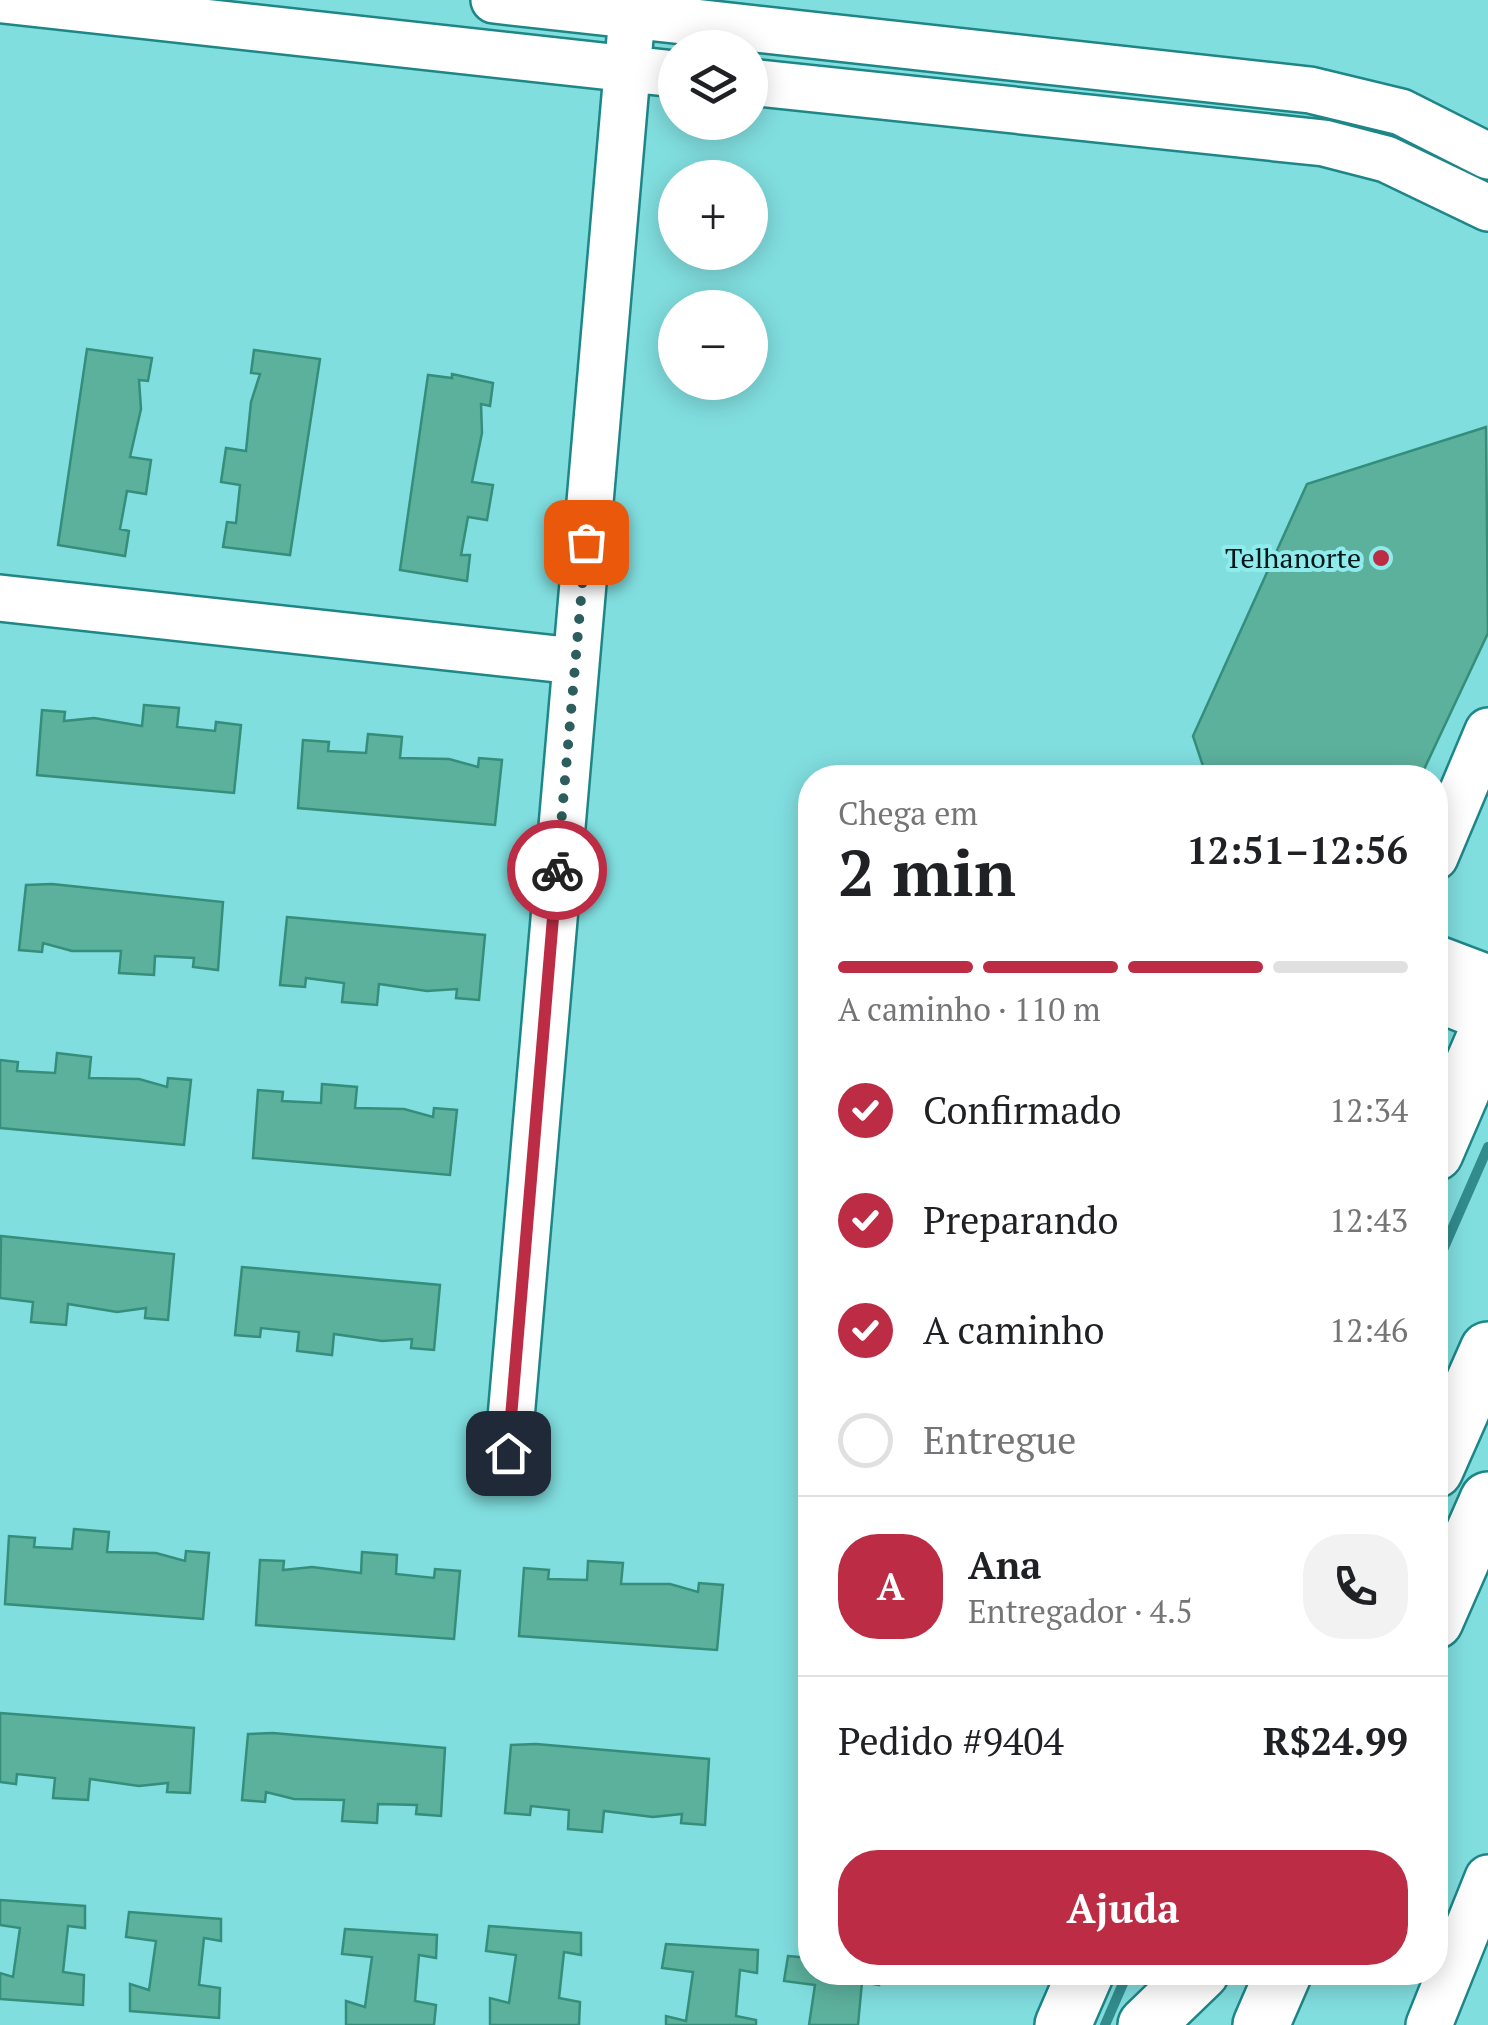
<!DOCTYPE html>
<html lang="pt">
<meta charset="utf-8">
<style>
body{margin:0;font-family:"PT Serif",serif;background:#f2f2f2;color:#202124;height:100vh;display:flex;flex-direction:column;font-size:38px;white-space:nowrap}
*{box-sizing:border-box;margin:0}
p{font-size:32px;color:#757577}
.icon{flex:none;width:55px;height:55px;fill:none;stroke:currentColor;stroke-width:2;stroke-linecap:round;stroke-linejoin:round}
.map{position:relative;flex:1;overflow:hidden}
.drawer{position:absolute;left:798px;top:765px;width:650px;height:1220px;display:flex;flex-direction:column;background:#fff;border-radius:40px;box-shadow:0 5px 25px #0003}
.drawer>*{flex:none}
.controls{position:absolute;left:658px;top:30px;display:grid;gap:20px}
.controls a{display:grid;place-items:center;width:110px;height:110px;border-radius:50%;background:#fff;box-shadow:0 5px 25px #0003;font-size:50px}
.pin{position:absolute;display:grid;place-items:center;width:85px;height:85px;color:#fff;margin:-42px;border-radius:20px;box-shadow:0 5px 15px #0006}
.courier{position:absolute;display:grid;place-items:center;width:100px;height:100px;margin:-50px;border:8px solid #bd2c45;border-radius:50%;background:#fff;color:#222;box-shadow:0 2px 12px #0007}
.overview em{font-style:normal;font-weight:700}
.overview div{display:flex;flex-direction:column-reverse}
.overview{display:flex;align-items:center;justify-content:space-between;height:170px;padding:0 40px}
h1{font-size:65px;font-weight:700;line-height:75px}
.bar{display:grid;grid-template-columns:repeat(4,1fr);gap:15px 10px;align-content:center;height:120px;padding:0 40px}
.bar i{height:12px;border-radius:8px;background:#e0e0e0}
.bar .active{background:#bd2c45}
.bar p{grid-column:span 4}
.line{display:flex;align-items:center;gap:25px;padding:0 40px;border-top:2px solid #e0e0e0}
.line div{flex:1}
.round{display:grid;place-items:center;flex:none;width:105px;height:105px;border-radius:40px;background:#f2f2f2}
ol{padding:0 40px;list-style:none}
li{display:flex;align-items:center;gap:30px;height:110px}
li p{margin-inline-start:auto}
li .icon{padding:10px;border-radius:50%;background:#bd2c45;color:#fff;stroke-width:4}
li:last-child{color:#757577}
li i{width:55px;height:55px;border:5px solid #e0e0e0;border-radius:50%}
.button{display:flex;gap:20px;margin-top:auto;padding:20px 40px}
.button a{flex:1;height:115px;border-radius:40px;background:#bd2c45;color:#fff;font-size:40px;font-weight:700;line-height:115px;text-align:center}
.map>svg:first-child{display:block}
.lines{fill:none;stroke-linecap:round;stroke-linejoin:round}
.stream{stroke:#328c8d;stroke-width:10}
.building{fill:#5cb19d;stroke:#358d7b;stroke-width:2.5}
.minor-casing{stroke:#1e8687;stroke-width:50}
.major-casing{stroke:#1e8687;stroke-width:60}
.highway-casing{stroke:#1e8687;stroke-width:60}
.minor{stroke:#fff;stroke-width:45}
.major{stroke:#fff;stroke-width:55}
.highway{stroke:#fff;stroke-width:55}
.done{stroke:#2d5d5d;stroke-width:10;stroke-dasharray:0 18}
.route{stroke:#bd2c45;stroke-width:12}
.poi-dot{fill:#bd2c45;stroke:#8febec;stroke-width:4}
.labels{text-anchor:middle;stroke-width:8;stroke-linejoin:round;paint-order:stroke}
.poi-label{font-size:28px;fill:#001717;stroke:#8febec;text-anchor:end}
</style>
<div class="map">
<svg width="1488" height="2025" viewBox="0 0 1488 2025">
<rect width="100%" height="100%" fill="#81dedf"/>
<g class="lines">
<path class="stream" d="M 1435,1268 L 1488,1147
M 1105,2025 L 1128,1972"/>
</g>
<path class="building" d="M 87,349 L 152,358 L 148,381 L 139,380 L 141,409 L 130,457 L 151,460 L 146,494 L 127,491 L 120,529 L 129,531 L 125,556 L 58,545 Z
M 254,350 L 320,359 L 290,555 L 223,547 L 227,522 L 236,523 L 240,485 L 221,482 L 226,448 L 246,451 L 251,402 L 260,374 L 251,373 Z
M 452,374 L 493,383 L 490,406 L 481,404 L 482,433 L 472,482 L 493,485 L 487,520 L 468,517 L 461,555 L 470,555 L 467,581 L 400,570 L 428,375 L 452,378 Z
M 1486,427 L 1488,633 L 1420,778 L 1207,778 L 1193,736 L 1307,484 Z
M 144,705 L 179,708 L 177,727 L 215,731 L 216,722 L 241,725 L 234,793 L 37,775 L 42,710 L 65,712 L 64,721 L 94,718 L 142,726 Z
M 368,734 L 402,737 L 400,758 L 449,759 L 478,767 L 479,758 L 502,760 L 495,825 L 298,808 L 303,740 L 329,742 L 328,751 L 366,753 Z
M 52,884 L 223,902 L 218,970 L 193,967 L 194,958 L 155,956 L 154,975 L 119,973 L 121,951 L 72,951 L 43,943 L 42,952 L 19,950 L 26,885 Z
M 287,917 L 485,935 L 479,1000 L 456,998 L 457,989 L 427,991 L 379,984 L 377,1005 L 342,1002 L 344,983 L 306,978 L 305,987 L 280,985 Z
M 57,1053 L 91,1057 L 89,1078 L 139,1079 L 167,1087 L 168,1078 L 191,1080 L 184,1145 L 0,1128 L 0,1060 L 18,1062 L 17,1071 L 55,1073 Z
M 322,1084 L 357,1087 L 355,1108 L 404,1109 L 433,1117 L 434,1108 L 457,1110 L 450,1175 L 253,1158 L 258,1090 L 283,1092 L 282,1101 L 321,1103 Z
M 1,1236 L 174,1254 L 168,1320 L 145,1318 L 146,1308 L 117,1312 L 68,1304 L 66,1325 L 31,1322 L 33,1302 L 0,1298 Z
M 242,1267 L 440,1285 L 434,1350 L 411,1348 L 412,1339 L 382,1341 L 334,1334 L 332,1355 L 297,1351 L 299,1332 L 261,1328 L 260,1337 L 235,1335 Z
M 74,1529 L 109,1532 L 107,1552 L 156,1553 L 185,1561 L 186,1551 L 209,1553 L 203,1619 L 5,1604 L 9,1536 L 35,1538 L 34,1547 L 72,1549 Z
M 362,1552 L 397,1555 L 396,1574 L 434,1578 L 435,1569 L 460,1571 L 454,1639 L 256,1625 L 260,1560 L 284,1561 L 283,1570 L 312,1567 L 361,1573 Z
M 588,1561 L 623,1563 L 621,1584 L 670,1584 L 698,1592 L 699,1583 L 723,1585 L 717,1650 L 519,1636 L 524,1568 L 549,1570 L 548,1579 L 587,1580 Z
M 0,1713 L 194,1728 L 190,1793 L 167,1792 L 168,1783 L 139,1786 L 90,1779 L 88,1800 L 53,1798 L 55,1778 L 17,1774 L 16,1784 L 0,1782 Z
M 273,1733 L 445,1748 L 441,1816 L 416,1814 L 417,1805 L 378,1804 L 377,1823 L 342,1821 L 344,1800 L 294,1799 L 266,1792 L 265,1802 L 242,1800 L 248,1734 Z
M 536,1744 L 709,1759 L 705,1825 L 681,1823 L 682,1814 L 653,1817 L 604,1811 L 602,1832 L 568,1829 L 569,1810 L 531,1806 L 530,1815 L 505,1813 L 511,1745 Z
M 0,1900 L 85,1906 L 85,1928 L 68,1926 L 63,1972 L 84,1975 L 83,2005 L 0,1999 L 0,1973 L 13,1977 L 20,1928 L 0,1925 Z
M 129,1912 L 221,1919 L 221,1941 L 204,1938 L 199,1985 L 220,1988 L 219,2018 L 130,2011 L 130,1984 L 149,1990 L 156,1941 L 126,1937 Z
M 489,1926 L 581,1933 L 581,1955 L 564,1952 L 559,1998 L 580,2002 L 579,2025 L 490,2025 L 490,1998 L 509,2003 L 516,1955 L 486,1951 Z
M 345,1929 L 437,1935 L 436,1958 L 419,1955 L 415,2001 L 436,2005 L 434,2025 L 346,2025 L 346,2001 L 365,2007 L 372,1957 L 342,1954 Z
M 666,1944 L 758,1950 L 757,1973 L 740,1970 L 736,2016 L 756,2020 L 756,2025 L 666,2025 L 666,2016 L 686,2021 L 693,1972 L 662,1968 Z
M 788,1956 L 810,1958 L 810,1972 L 880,1972 L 879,1985 L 862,1982 L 858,2025 L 809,2025 L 815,1985 L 784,1981 Z"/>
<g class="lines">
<g class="minor-casing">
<path id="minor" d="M 3,0 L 675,74
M 494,0 L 1310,90 L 1401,112 L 1488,156
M 750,82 L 1324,143 L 1386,159 L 1488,208
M 0,598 L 575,661
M 1435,857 L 1488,731
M 1435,958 L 1488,978
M 1435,998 L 1488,1019
M 508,1453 L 632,15
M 1429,2025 L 1488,1878"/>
</g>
<g class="major-casing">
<path id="major" d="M 1435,1153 L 1488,1030
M 1063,2025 L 1086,1972"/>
</g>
<g class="highway-casing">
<path id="highway" d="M 1435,1470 L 1488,1350
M 1435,1621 L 1488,1500
M 1146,2025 L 1201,1972
M 1261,2025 L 1284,1972"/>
</g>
<use href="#minor" class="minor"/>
<use href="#major" class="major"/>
<use href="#highway" class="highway"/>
</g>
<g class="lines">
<path class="done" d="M 557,870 L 586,542"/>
<path class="route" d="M 508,1453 L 557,870"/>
</g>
<circle class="poi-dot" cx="1381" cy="558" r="10"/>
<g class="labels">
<g class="poi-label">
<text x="1361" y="568">Telhanorte</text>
</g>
</g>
</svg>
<div class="controls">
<a><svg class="icon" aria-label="layers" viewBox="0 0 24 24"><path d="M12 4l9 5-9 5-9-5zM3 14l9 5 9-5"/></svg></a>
<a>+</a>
<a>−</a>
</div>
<div class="pin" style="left:586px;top:542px;background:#ea580c"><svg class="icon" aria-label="bag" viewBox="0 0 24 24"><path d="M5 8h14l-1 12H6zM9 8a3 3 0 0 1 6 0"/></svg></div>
<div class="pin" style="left:508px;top:1453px;background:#1f2937"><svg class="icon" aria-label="home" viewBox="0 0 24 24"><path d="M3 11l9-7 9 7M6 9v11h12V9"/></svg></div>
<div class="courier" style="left:557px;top:870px"><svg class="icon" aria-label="bike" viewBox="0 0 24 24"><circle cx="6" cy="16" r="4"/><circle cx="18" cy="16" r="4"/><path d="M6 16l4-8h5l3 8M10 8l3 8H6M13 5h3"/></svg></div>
<section class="drawer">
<div class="overview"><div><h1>2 min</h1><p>Chega em</p></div><em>12:51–12:56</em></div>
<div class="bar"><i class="active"></i><i class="active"></i><i class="active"></i><i></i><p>A caminho · 110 m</p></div>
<ol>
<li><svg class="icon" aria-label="check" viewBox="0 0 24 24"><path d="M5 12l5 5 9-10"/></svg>Confirmado<p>12:34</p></li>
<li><svg class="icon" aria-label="check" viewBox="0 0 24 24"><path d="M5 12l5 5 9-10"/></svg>Preparando<p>12:43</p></li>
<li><svg class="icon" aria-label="check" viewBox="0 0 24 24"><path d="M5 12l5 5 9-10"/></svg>A caminho<p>12:46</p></li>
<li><i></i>Entregue</li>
</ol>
<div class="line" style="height:180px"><b class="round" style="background:#bd2c45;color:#fff">A</b><div><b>Ana</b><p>Entregador · 4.5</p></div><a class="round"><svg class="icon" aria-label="phone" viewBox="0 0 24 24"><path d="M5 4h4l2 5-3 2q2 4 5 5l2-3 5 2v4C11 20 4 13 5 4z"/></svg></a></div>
<div class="line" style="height:130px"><div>Pedido #9404</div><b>R$24.99</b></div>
<div class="button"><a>Ajuda</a></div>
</section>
</div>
